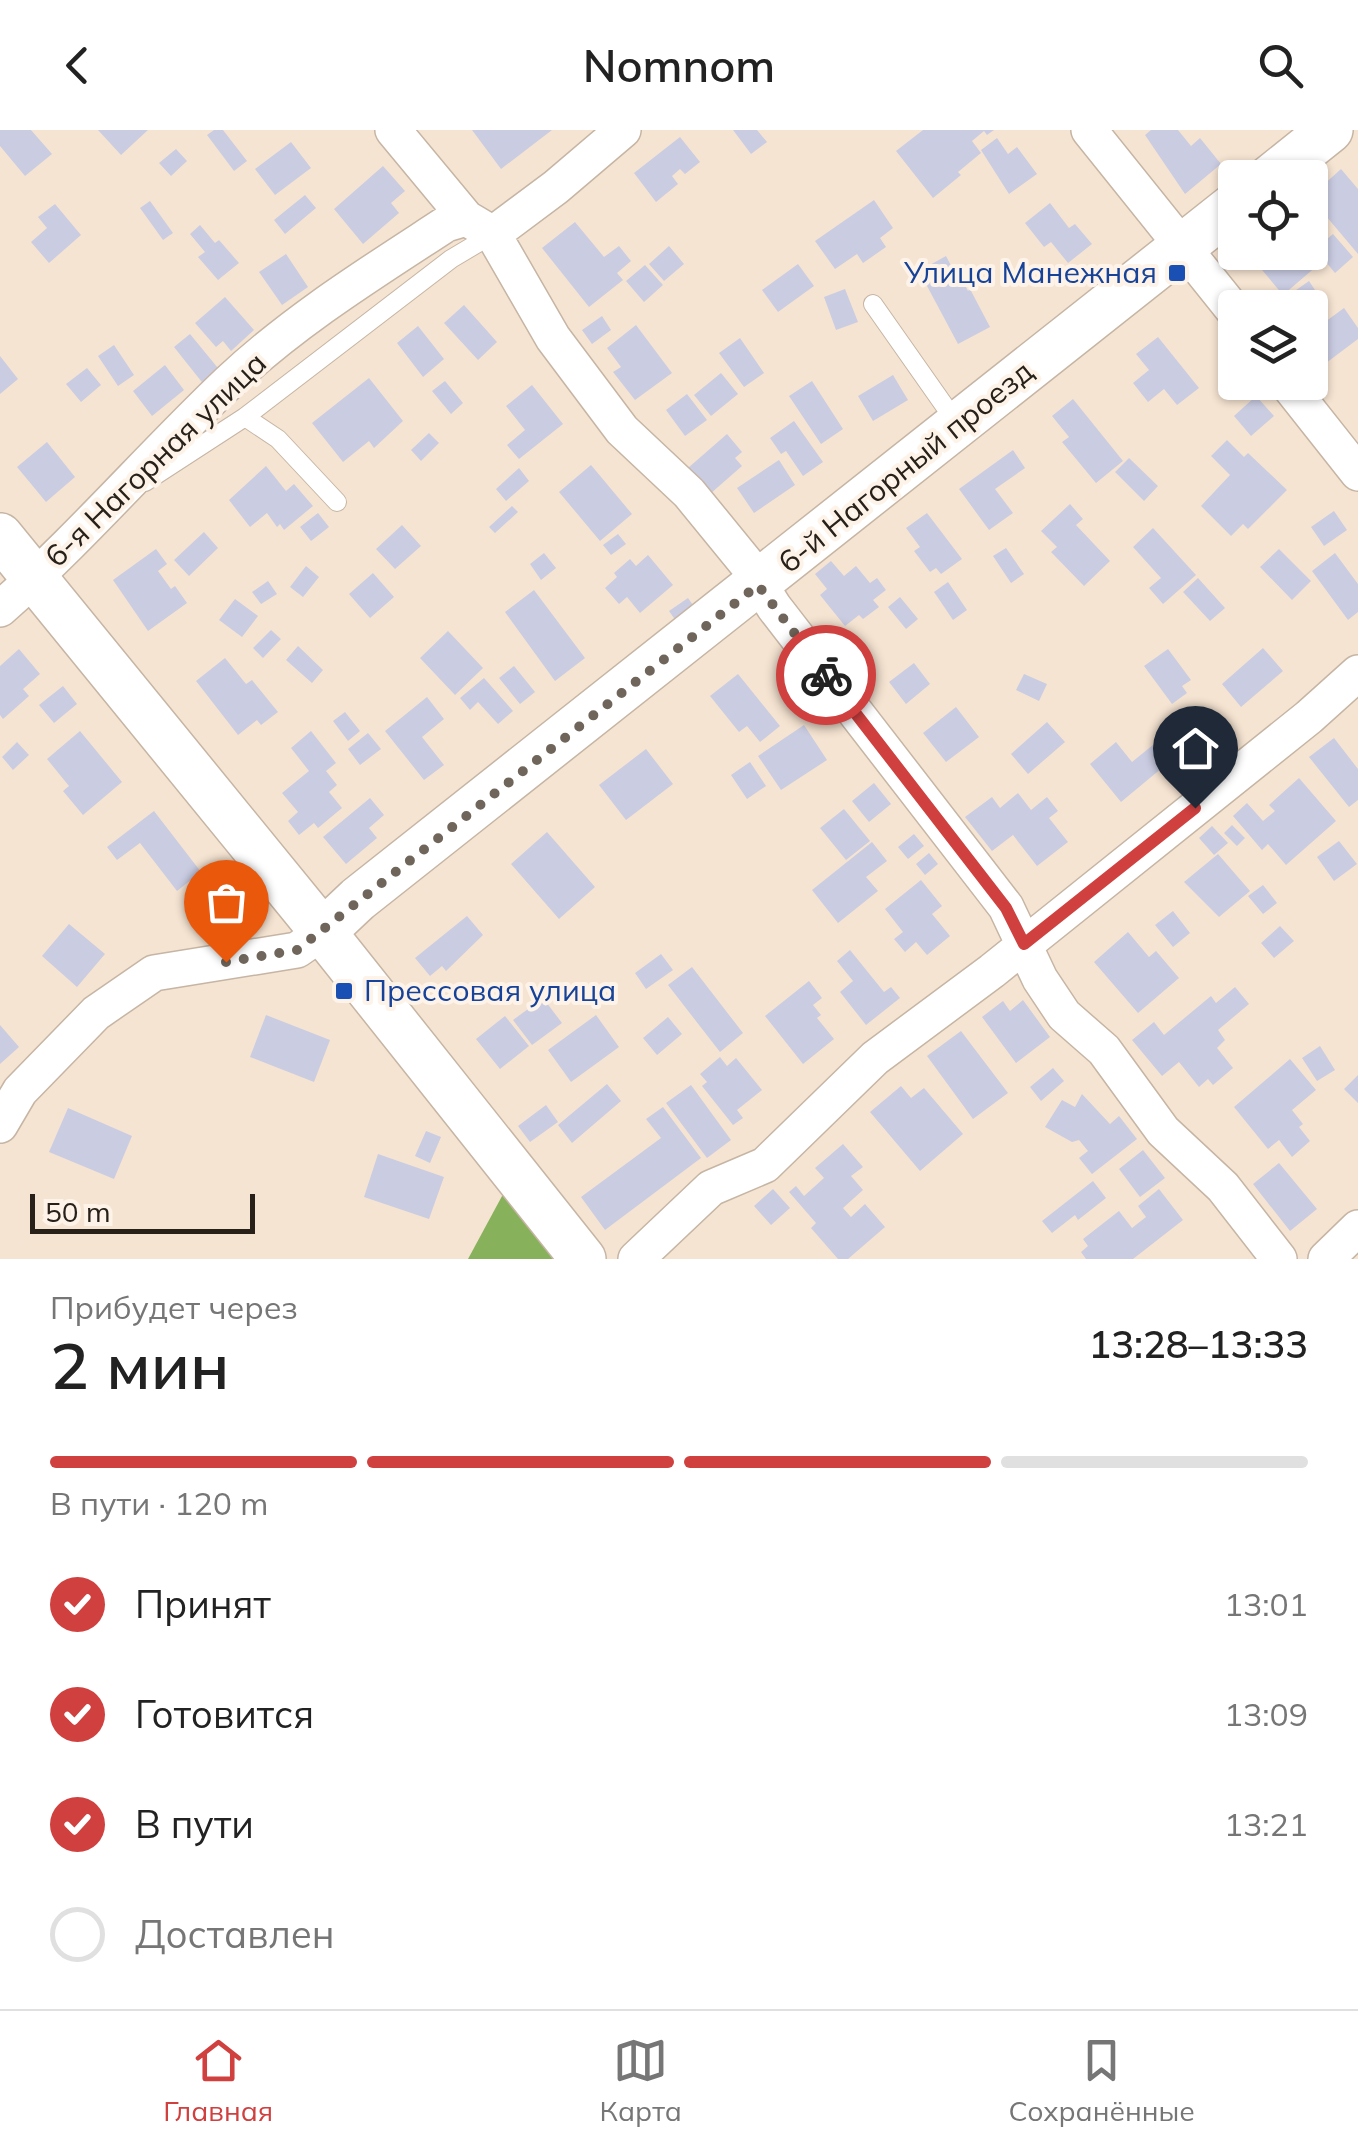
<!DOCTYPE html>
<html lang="ru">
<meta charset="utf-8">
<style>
body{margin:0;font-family:Mulish,sans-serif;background:#f6f6f6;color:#222;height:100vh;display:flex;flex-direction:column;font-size:38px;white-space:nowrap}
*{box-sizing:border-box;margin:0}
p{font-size:32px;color:#767676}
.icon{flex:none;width:55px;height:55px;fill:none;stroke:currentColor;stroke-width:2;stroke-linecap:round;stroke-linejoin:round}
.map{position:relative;height:1129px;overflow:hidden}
.sheet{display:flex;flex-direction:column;background:#fff;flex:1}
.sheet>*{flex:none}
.fabs{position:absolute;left:1218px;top:30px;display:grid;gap:20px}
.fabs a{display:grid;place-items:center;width:110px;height:110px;border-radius:10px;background:#fff;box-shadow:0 2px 8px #0004;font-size:50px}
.scale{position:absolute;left:30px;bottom:25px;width:225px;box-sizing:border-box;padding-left:10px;border:5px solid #27211a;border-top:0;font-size:28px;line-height:35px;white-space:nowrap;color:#27211a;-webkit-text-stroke:8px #fdf3e8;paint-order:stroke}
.pin{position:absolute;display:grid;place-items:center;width:85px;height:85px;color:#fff;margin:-102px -42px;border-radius:50% 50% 50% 0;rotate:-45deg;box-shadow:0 0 10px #0007}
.pin .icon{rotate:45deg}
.courier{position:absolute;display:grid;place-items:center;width:100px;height:100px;margin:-50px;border:8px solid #cf403f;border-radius:50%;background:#fff;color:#222;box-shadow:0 2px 12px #0007}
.summary em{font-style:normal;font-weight:600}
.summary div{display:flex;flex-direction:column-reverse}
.summary{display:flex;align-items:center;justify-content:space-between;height:170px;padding:0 50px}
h1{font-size:65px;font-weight:600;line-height:75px}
.bar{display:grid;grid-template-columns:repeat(4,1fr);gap:15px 10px;align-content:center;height:120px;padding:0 50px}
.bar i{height:12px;border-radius:8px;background:#e0e0e0}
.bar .selected{background:#cf403f}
.bar p{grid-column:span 4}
ol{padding:0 50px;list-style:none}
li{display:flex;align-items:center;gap:30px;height:110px}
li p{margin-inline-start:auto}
li .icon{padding:10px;border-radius:50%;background:#cf403f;color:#fff;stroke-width:4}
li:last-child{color:#767676}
li i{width:55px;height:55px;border:5px solid #e0e0e0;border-radius:50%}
header{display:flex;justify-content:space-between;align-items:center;height:130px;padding:0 50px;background:#fff;font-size:45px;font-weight:600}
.dock{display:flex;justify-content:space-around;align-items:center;height:140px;border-top:2px solid #e0e0e0;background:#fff;font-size:28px;color:#767676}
.dock a{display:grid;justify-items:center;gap:5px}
.dock .selected{color:#cf403f}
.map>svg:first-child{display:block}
.forest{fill:#87b15b}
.building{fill:#cacce2}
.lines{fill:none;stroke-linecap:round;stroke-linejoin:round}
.service-casing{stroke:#c6b5a4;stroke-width:20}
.minor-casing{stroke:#c6b5a4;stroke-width:38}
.tertiary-casing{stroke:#c6b5a4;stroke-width:48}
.service{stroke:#fff;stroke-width:18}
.minor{stroke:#fff;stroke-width:35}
.tertiary{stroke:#fff;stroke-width:45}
.done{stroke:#6f655a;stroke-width:10;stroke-dasharray:0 18}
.route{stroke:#cf403f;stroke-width:12}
.transit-dot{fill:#1a4fb4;stroke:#fdf3e8;stroke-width:4}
.labels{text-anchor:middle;stroke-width:8;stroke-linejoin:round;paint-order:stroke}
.transit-label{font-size:30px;fill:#164399;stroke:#fdf3e8;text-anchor:end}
.street-label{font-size:30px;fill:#27211a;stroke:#fdf3e8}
</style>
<header><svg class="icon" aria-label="back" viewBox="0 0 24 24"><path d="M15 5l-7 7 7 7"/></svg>Nomnom<svg class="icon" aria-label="search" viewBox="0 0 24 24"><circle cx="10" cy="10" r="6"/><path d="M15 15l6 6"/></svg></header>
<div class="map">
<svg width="1358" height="1129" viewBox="0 0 1358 1129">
<rect width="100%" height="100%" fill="#f6e4d2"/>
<path class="forest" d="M 508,1055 L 564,1129 L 468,1129 Z"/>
<path class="building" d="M 0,0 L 31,0 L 52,24 L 25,46 L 0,16 Z
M 98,0 L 148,0 L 121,25 Z
M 214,0 L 223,0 L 247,31 L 234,41 L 207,5 Z
M 472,0 L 552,0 L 501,39 Z
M 733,0 L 757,0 L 767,12 L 751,24 Z
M 923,0 L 994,0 L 987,5 L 984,1 L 972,11 L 981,23 L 958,42 L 961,45 L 933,68 L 896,21 Z
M 1151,0 L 1178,0 L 1191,16 L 1200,8 L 1221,34 L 1185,64 L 1145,5 Z
M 680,7 L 700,32 L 685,44 L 680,39 L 672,46 L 678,54 L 656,72 L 634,43 Z
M 997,8 L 1008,24 L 1017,17 L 1037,44 L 1009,64 L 981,20 Z
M 291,12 L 311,38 L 275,65 L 255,39 Z
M 176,19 L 187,31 L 171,46 L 159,33 Z
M 383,36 L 405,61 L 391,73 L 399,83 L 363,114 L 334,79 Z
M 1341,39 L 1358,59 L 1358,124 L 1310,67 Z
M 305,65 L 316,78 L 285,104 L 274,90 Z
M 874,70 L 893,98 L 880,108 L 886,117 L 863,133 L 857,124 L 835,139 L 815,111 Z
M 150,71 L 173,103 L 163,110 L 140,78 Z
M 1050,73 L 1069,98 L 1075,94 L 1092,114 L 1068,133 L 1051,112 L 1044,117 L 1025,93 Z
M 55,74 L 81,105 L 49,133 L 31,112 L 47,98 L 38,87 Z
M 575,92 L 604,127 L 619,116 L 631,131 L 617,143 L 623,150 L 589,177 L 542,118 Z
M 200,95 L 215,113 L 219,110 L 239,133 L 218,150 L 198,127 L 205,122 L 190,104 Z
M 1333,104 L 1353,127 L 1335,143 L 1315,119 Z
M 669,116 L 684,134 L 664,151 L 649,134 Z
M 1259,122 L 1308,122 L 1318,135 L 1283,165 L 1252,128 Z
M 286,124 L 308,157 L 282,175 L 259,142 Z
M 946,126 L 956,145 L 959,143 L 968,161 L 970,159 L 990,197 L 958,214 L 919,141 Z
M 798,134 L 814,156 L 778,182 L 762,160 Z
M 645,135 L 663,155 L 644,172 L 626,151 Z
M 1309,151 L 1317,163 L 1297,178 L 1288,178 L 1282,170 Z
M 845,159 L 858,192 L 836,200 L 824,167 Z
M 225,167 L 254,200 L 231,221 L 223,211 L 216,217 L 195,193 Z
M 464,175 L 497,212 L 478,230 L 444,193 Z
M 1344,178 L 1358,198 L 1358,209 L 1326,233 L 1310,210 L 1310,203 Z
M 602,186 L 611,200 L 592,214 L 582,200 Z
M 636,195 L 672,243 L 635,270 L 613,242 L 621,237 L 607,218 Z
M 418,196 L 444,229 L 423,247 L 397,213 Z
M 190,204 L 222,243 L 205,256 L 174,217 Z
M 1158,207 L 1199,258 L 1177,275 L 1164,259 L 1148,272 L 1133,253 L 1149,240 L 1136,224 Z
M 740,208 L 764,243 L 744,257 L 719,223 Z
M 114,215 L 134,245 L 118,256 L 98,226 Z
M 0,226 L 18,249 L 0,264 Z
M 165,235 L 184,260 L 152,286 L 133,261 Z
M 87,238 L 101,255 L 81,272 L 66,254 Z
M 721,243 L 738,264 L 711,286 L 694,265 Z
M 893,245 L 908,270 L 873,291 L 858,266 Z
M 369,248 L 403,291 L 374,318 L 369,311 L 343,332 L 312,293 Z
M 445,251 L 463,273 L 451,284 L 432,261 Z
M 812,251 L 843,299 L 821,314 L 789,266 Z
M 532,255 L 563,294 L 519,329 L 507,315 L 525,300 L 506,276 Z
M 687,264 L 707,290 L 685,306 L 666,280 Z
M 1256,266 L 1274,286 L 1251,306 L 1234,286 Z
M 1073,269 L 1123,331 L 1096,353 L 1062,312 L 1069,307 L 1052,286 Z
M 794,291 L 823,332 L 803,346 L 786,321 L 781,324 L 770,308 Z
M 429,303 L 439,313 L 421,331 L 411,320 Z
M 727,304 L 742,322 L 735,328 L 742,336 L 710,364 L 688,338 Z
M 1227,310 L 1244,327 L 1248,323 L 1287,360 L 1248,399 L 1243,394 L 1231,406 L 1201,376 L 1230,345 L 1211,326 Z
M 47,312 L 75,347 L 46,372 L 17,337 Z
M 1013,320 L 1025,338 L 995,359 L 1013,383 L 989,400 L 959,359 Z
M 1129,328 L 1158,356 L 1144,371 L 1115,342 Z
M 779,330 L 795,355 L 754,383 L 737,358 Z
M 591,335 L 632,384 L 600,411 L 559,362 Z
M 266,336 L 286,361 L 294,354 L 313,376 L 284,400 L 280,394 L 277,397 L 267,383 L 250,397 L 229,370 Z
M 519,338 L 529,351 L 506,371 L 496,359 Z
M 1070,374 L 1083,389 L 1076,395 L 1110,431 L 1084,456 L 1051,422 L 1057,417 L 1041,401 Z
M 512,376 L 518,382 L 495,403 L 489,397 Z
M 1334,381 L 1347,400 L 1324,416 L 1311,397 Z
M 318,383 L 329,397 L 311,411 L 300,397 Z
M 927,383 L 962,429 L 941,444 L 936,438 L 930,442 L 914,421 L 920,417 L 906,398 Z
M 402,395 L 421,416 L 395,439 L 376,419 Z
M 1153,398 L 1196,445 L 1163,474 L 1149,458 L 1161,448 L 1133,417 Z
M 204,402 L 218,418 L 189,446 L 174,430 Z
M 618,404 L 626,414 L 611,425 L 603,415 Z
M 1006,418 L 1024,444 L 1011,453 L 993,426 Z
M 156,419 L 167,434 L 158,441 L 171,459 L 175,456 L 187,473 L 148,501 L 113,450 Z
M 1279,419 L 1311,451 L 1292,470 L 1260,437 Z
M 544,423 L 556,438 L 541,450 L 530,434 Z
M 1335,423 L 1358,454 L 1358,482 L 1348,490 L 1312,441 Z
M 648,425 L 673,455 L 640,483 L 627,467 L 619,474 L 605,458 L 617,447 L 614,443 L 630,429 L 636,436 Z
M 831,431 L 844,446 L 856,436 L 870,453 L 877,448 L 886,460 L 873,470 L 879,477 L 863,489 L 859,485 L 845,496 L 820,465 L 827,459 L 815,444 Z
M 306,436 L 319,447 L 303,467 L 290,457 Z
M 373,443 L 394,467 L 370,488 L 349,464 Z
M 1198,448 L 1225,478 L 1210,491 L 1183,462 Z
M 268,451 L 277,464 L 261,474 L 252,462 Z
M 948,452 L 967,480 L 953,490 L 934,462 Z
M 534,460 L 585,528 L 555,551 L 505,482 Z
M 900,467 L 918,489 L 906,499 L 888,477 Z
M 688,468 L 695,478 L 676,491 L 669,481 Z
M 235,469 L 258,486 L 242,507 L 219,490 Z
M 271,500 L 281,509 L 263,528 L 253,518 Z
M 448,501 L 483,538 L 455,565 L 420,528 Z
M 858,514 L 871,531 L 855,544 L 842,527 Z
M 298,516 L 323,540 L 312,553 L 286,530 Z
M 1263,518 L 1283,541 L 1241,577 L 1222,554 Z
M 19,519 L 40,544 L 23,559 L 29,566 L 3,589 L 0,585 L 0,536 Z
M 1168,519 L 1191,550 L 1182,556 L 1187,563 L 1172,574 L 1144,536 Z
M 225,528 L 246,554 L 252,550 L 278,582 L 261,595 L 257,590 L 238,605 L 196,551 Z
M 914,533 L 930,554 L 906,574 L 889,552 Z
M 514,536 L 535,562 L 520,574 L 499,548 Z
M 738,544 L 780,596 L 760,612 L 747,596 L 739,602 L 710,566 Z
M 1024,544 L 1047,554 L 1039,571 L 1016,560 Z
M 484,548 L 513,581 L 498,594 L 478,572 L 470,580 L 460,568 Z
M 63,556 L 77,574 L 54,593 L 39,575 Z
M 427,567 L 444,589 L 422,607 L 444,635 L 424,650 L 385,601 Z
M 956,577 L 979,607 L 946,632 L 923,603 Z
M 345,582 L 360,601 L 348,611 L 333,591 Z
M 1047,592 L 1065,612 L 1028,644 L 1011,624 Z
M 804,595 L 827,630 L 781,660 L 758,626 Z
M 80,601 L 122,652 L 83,685 L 63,661 L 69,656 L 47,629 Z
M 311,601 L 336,633 L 326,641 L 337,655 L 329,662 L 342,678 L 318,698 L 314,693 L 299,705 L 288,691 L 298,682 L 282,663 L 309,641 L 291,618 Z
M 368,603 L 381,619 L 360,635 L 348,619 Z
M 1334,608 L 1358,639 L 1358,670 L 1349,677 L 1309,627 Z
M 1159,610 L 1174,628 L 1121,672 L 1090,634 L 1116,612 L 1132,632 Z
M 17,612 L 29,625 L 13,640 L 2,627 Z
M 646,619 L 673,654 L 626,690 L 599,655 Z
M 750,632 L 766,656 L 747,669 L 731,645 Z
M 1299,648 L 1336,691 L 1286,735 L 1268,714 L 1262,720 L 1233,686 L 1247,673 L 1263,691 L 1275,681 L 1269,675 Z
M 874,653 L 891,674 L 869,692 L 852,671 Z
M 1018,663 L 1031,680 L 1047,667 L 1058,681 L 1049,688 L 1068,712 L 1037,736 L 1013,705 L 992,721 L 965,687 L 992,667 L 1000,678 Z
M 370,668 L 384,685 L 369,698 L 377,708 L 346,734 L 323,707 Z
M 844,679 L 870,711 L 846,730 L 820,698 Z
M 154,681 L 201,742 L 177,761 L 140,713 L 117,730 L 107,717 Z
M 1232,695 L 1245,708 L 1237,716 L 1224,703 Z
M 1212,696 L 1228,713 L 1214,725 L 1199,708 Z
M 547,702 L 595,757 L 559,789 L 511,734 Z
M 914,704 L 924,716 L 908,729 L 898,717 Z
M 1339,711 L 1357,734 L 1334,751 L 1317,727 Z
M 872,712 L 887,731 L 866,747 L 878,761 L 838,793 L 812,760 Z
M 929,723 L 938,734 L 925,745 L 916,734 Z
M 1218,724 L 1250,761 L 1219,787 L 1184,752 Z
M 921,750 L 942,776 L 932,784 L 950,806 L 927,825 L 916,812 L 905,822 L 894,809 L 903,802 L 885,779 Z
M 1263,755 L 1277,773 L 1263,784 L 1248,766 Z
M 1173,781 L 1190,803 L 1173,817 L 1155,795 Z
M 467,786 L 483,805 L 446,841 L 442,836 L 430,846 L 415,828 Z
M 69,794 L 105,824 L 77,857 L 42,826 Z
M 1280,796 L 1294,811 L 1274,828 L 1261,813 Z
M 1128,802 L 1149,827 L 1156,821 L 1179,848 L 1138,883 L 1094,832 Z
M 850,820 L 884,862 L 891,857 L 900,868 L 866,895 L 840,862 L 853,851 L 837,831 Z
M 661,824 L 673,840 L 646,859 L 635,843 Z
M 692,837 L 743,903 L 720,922 L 668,855 Z
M 809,851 L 822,868 L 813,875 L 821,885 L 817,888 L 834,909 L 803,934 L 765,886 Z
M 1235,857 L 1249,874 L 1218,900 L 1225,910 L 1217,918 L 1233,938 L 1213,955 L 1208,949 L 1199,957 L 1179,932 L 1162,946 L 1132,910 L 1154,892 L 1164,905 L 1211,866 L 1216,873 Z
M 543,868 L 562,893 L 532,915 L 513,890 Z
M 1023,870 L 1050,907 L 1016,933 L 982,887 L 1003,871 L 1010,881 Z
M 266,885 L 330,910 L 314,952 L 250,927 Z
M 596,885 L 619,917 L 571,952 L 548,920 Z
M 505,886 L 529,916 L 500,939 L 476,909 Z
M 668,887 L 682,904 L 657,925 L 643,908 Z
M 0,895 L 19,917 L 0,934 Z
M 961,901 L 1008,963 L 973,989 L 927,926 Z
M 1320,916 L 1335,940 L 1317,951 L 1302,928 Z
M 720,927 L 727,936 L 736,928 L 762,960 L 737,980 L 743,988 L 733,995 L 702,956 L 707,952 L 700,944 Z
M 1290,929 L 1316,960 L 1292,980 L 1303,994 L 1299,997 L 1310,1011 L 1292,1027 L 1279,1010 L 1268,1019 L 1234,977 Z
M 1053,938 L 1064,951 L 1041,971 L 1030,957 Z
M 1358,945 L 1358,973 L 1344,959 Z
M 607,954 L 621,971 L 572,1013 L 558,995 Z
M 691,955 L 731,1010 L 707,1028 L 666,973 Z
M 901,956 L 911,968 L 924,958 L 963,1004 L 920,1041 L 870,982 Z
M 1082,964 L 1110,994 L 1119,986 L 1137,1009 L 1092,1044 L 1079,1028 L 1088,1021 L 1079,1010 L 1072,1012 L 1045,997 L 1062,970 L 1075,977 Z
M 546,975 L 558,992 L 530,1012 L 518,996 Z
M 663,977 L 701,1028 L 605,1100 L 581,1067 L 661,1008 L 646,989 Z
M 68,978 L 132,1006 L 114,1049 L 49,1022 Z
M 426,1001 L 441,1007 L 430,1033 L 415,1026 Z
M 843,1014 L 863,1037 L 851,1046 L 863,1060 L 843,1078 L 851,1087 L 865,1074 L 885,1097 L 848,1129 L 838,1129 L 811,1098 L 816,1093 L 789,1062 L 796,1056 L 804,1066 L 824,1048 L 815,1038 Z
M 1143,1020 L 1165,1048 L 1140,1067 L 1119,1039 Z
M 378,1024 L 444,1047 L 429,1089 L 364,1067 Z
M 1279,1033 L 1317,1079 L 1290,1101 L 1253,1054 Z
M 1093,1051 L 1106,1068 L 1078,1090 L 1075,1085 L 1052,1103 L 1042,1091 Z
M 773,1059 L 790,1078 L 771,1095 L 754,1076 Z
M 1159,1059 L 1183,1090 L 1133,1129 L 1086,1129 L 1081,1122 L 1088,1116 L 1083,1109 L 1119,1081 L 1132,1098 L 1146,1087 L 1138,1076 Z"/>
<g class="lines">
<g class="service-casing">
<path id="service" d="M 873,174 L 958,295
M 245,287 L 278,309 L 337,372
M 145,352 L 245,287 L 451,129 L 493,104"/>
</g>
<g class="minor-casing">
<path id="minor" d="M 393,0 L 466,88 L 493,104 L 553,208 L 622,300 L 689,363 L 747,434 L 774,477 L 1006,777 L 1040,849 L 1064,885 L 1104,920 L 1163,1001 L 1223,1057 L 1279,1129
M 1089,0 L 1235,182
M 493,104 L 556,57 L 623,0
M 1286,252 L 1358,343
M 0,479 C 81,408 151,326 229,252 C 295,190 371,143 446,94 L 466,88
M 0,995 L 20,961 L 96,883 L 154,843 L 297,820 L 323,802
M 636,1129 L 711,1058 L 765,1035 L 875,928 L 992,841 L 1309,587 L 1358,543
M 1326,1129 L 1358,1098"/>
</g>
<g class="tertiary-casing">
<path id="tertiary" d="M 1270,48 L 1330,0
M 0,406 L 323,802 L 583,1129
M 323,802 L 358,769 L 1235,75"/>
</g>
<use href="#service" class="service"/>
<use href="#minor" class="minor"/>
<use href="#tertiary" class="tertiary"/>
</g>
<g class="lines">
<path class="done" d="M 226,832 L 297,820 L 758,455 L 826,545"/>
<path class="route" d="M 826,545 L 1006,778 L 1024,814 L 1195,678"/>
</g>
<g class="transit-dot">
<rect x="1167" y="133" width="20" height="20" rx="5"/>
<rect x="334" y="851" width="20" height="20" rx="5"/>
</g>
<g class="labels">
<g class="transit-label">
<text x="1157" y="153">Улица Манежная</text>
<text x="364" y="871" text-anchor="start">Прессовая улица</text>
</g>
<g class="street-label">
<text transform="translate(156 330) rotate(-44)" y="10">6-я Нагорная улица</text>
<text transform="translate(906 337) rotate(-39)" y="10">6-й Нагорный проезд</text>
</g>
</g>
</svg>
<div class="fabs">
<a><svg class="icon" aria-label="locate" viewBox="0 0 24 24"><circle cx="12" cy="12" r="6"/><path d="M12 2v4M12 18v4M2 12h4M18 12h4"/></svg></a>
<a><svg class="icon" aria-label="layers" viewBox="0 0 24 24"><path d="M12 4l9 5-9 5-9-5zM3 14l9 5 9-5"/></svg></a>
</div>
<div class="scale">50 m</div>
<div class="pin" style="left:226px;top:832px;background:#ea580c"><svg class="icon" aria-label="bag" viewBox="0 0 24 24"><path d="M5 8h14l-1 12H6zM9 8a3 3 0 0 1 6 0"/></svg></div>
<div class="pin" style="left:1195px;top:678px;background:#1f2937"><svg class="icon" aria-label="home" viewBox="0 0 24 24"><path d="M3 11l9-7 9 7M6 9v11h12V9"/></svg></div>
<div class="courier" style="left:826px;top:545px"><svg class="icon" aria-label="bike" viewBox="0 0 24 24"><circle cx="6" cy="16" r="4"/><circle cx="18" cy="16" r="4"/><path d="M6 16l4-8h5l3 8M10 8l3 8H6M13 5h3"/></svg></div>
</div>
<section class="sheet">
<div class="summary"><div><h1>2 мин</h1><p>Прибудет через</p></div><em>13:28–13:33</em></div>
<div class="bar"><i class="selected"></i><i class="selected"></i><i class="selected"></i><i></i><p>В пути · 120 m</p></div>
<ol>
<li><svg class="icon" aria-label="check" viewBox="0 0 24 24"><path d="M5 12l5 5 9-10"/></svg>Принят<p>13:01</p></li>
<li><svg class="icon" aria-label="check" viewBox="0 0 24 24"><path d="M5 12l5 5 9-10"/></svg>Готовится<p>13:09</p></li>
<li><svg class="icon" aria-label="check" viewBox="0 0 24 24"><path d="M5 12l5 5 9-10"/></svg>В пути<p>13:21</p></li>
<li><i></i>Доставлен</li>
</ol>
</section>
<nav class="dock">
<a class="selected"><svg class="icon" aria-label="home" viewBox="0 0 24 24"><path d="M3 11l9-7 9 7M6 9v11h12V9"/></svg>Главная</a>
<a><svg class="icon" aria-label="map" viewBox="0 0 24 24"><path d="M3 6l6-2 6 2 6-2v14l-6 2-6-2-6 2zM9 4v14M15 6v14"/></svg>Карта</a>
<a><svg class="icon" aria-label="saved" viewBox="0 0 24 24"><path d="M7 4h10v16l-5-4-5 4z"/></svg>Сохранённые</a>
</nav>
